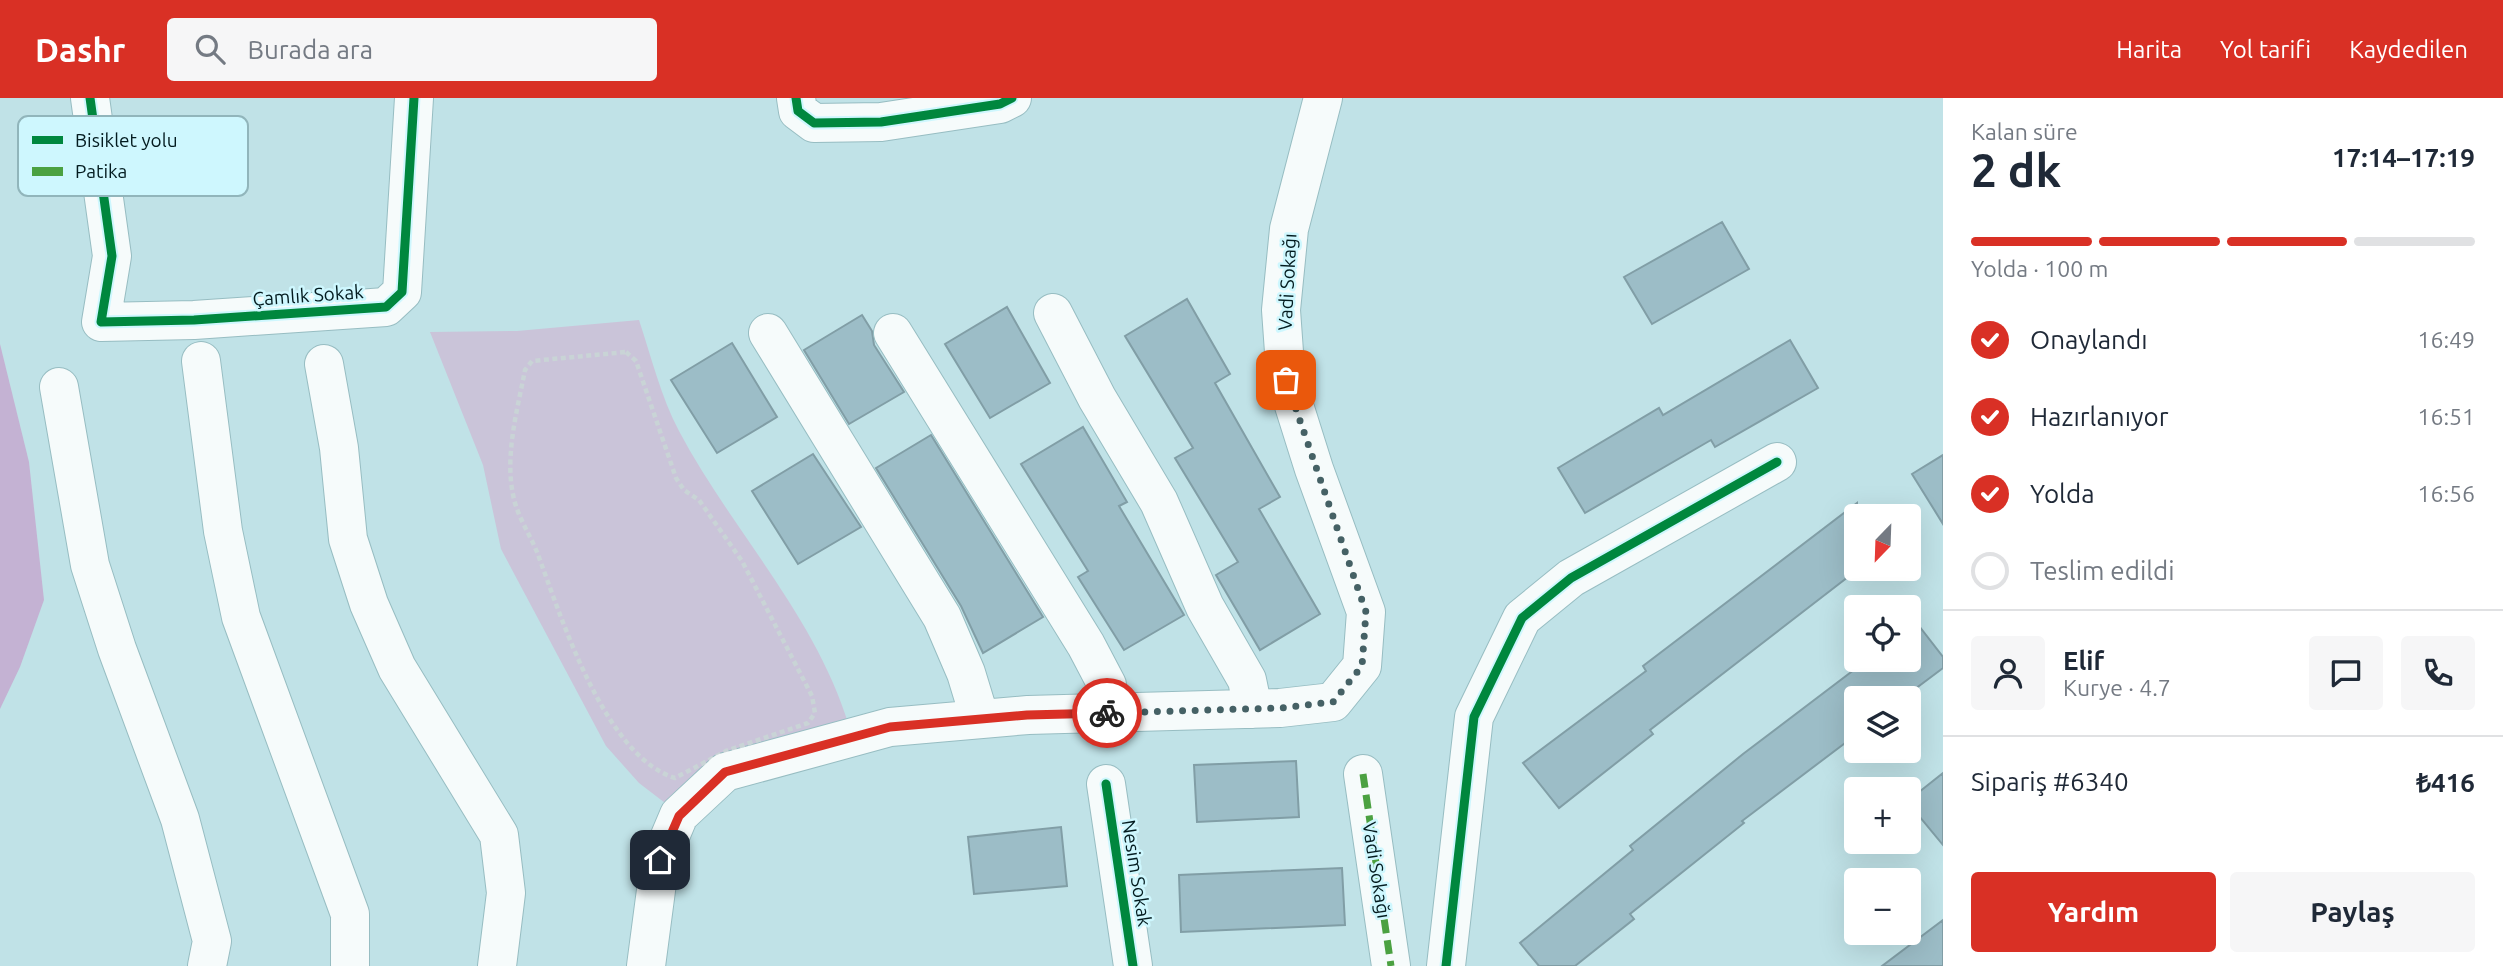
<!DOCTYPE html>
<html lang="tr">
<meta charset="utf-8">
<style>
body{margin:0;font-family:Ubuntu,sans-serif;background:#f6f6f7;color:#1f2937;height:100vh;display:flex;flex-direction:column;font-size:26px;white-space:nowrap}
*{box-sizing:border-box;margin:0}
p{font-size:23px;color:#747a83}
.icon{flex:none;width:38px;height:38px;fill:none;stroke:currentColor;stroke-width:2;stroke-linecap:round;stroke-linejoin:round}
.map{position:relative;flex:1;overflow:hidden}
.sheet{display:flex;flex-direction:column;background:#fff;width:560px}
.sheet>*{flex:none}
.needle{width:46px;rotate:203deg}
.fabs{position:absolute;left:1844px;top:406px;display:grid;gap:14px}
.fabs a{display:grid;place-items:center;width:77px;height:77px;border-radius:7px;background:#fff;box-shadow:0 7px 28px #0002;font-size:35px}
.pin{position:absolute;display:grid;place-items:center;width:60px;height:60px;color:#fff;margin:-30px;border-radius:14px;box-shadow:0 4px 10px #0006}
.courier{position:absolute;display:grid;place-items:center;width:70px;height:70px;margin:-35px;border:5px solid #d93025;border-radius:50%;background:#fff;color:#222;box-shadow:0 2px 9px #0007}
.headline em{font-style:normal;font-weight:700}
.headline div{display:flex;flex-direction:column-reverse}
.headline{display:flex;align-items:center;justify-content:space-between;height:119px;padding:0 28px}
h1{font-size:46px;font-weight:700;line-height:52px}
.bar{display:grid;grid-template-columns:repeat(4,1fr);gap:10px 7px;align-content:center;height:84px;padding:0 28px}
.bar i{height:9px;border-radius:5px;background:#e0e1e3}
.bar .active{background:#d93025}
.bar p{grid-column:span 4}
.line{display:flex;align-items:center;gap:18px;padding:0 28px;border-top:2px solid #e0e1e3}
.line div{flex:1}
.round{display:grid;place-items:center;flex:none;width:74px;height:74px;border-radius:7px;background:#f6f6f7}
ol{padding:0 28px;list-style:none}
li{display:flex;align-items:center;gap:21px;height:77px}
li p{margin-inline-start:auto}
li .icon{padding:7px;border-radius:50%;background:#d93025;color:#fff;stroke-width:4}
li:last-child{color:#747a83}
li i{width:38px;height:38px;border:4px solid #e0e1e3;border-radius:50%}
.button{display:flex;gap:14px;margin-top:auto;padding:14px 28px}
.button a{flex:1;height:80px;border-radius:7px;background:#d93025;color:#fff;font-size:28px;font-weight:700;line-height:80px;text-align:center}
.button a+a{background:#f6f6f7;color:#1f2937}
header{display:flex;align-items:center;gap:42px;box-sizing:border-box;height:98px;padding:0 35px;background:#d93025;color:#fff}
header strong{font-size:33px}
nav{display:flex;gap:38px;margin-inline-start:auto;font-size:24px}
.search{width:490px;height:63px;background:#f6f6f7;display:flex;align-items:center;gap:18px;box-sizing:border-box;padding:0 24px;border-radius:7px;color:#747a83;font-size:26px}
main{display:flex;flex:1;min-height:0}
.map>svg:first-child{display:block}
.green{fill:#cac4d9}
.forest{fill:#c4b2d3}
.building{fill:#9cbdc7;stroke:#819ea6;stroke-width:2}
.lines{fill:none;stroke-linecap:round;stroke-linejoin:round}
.minor-casing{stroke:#97bdc2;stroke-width:40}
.path{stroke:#c9d4d6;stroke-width:4.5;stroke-dasharray:5 3.5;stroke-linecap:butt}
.minor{stroke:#f6fbfb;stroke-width:38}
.quiet{stroke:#4ba141;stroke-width:7;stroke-dasharray:14 7;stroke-linecap:butt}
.cycleway-casing{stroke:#cef7fe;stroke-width:13}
.cycleway{stroke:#00873e;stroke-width:9}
.done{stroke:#456165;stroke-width:7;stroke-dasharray:0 12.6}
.route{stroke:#d93025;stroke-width:9}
.labels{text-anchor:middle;stroke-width:5;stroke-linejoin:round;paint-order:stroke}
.street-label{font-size:19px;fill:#031b1f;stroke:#cef7fe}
.key{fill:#cef7fe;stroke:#91b5bb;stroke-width:2}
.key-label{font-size:19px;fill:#031b1f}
</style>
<header>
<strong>Dashr</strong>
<div class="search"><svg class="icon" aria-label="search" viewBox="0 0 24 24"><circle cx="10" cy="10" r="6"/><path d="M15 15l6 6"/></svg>Burada ara</div>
<nav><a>Harita</a><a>Yol tarifi</a><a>Kaydedilen</a></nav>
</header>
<main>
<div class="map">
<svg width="1943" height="868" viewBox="0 0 1943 868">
<rect width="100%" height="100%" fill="#c0e2e7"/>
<path class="green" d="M 639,222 C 651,258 661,299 679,333 C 732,433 816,518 849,628 L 837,623 L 669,708 L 639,685 L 606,648 L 501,451 L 483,367 L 430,234 L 517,233 Z"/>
<path class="forest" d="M 0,246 L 29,364 L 44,502 L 20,569 L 0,611 Z"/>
<path class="building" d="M 1722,124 L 1749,171 L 1652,226 L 1624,179 Z
M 1187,201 L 1230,276 L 1215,285 L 1280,399 L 1259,411 L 1320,516 L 1260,552 L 1216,477 L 1238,464 L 1175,360 L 1193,350 L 1125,238 Z
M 1007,209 L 1050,285 L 990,320 L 945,246 Z
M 862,217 L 872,233 L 874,247 L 904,294 L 849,326 L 804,252 Z
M 1790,242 L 1818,290 L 1715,349 L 1711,342 L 1585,415 L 1558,370 L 1659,310 L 1663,317 Z
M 732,245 L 777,319 L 717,355 L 671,282 Z
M 1083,329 L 1127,404 L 1119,408 L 1184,517 L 1124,552 L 1078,479 L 1088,473 L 1021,366 Z
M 931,337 L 1043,519 L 983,555 L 961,508 L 876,370 Z
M 813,356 L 861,429 L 798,466 L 752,393 Z
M 1943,357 L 1943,426 L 1912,376 Z
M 1857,405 L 1857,472 L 1650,632 L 1653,636 L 1559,710 L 1523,665 L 1646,573 L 1643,568 Z
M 1909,515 L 1943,559 L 1943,570 L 1903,600 L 1857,600 L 1857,636 L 1742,723 L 1744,725 L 1630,816 L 1634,821 L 1575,868 L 1539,868 L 1520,845 L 1633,752 L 1630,748 L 1743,656 L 1867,562 L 1909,562 Z
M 1296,663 L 1299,719 L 1197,724 L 1194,667 Z
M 1943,675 L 1943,747 L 1909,706 L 1909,702 Z
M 1061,729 L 1067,788 L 974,796 L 968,739 Z
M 1342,770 L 1345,827 L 1181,834 L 1179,777 Z
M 1943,822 L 1943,868 L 1882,868 Z"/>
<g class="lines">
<g class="minor-casing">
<path id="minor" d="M 90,0 L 112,158 L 101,224 L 194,222 L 386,209 L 402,194 L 414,0
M 796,0 L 798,13 L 814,25 L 881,24 L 1000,6 L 1012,0
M 1053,215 L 1097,300 L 1159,404 L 1205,509 L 1247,582 L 1253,611
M 768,235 L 942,519 L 966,575 L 980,621
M 893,235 L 1086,547 L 1107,587 L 1109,615
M 201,263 L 223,433 L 241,519 L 350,816 L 350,868
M 324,266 L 339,350 L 348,441 L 369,506 L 397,570 L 499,737 L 506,795 L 497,868
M 59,289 L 90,467 L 117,551 L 180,721 L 212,843 L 207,868
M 1363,676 L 1391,868
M 1106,686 L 1133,868
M 646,868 L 660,762 L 679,717 L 725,674 L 890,629 L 1028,617 L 1280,610 L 1333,604 L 1362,568 L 1366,514 L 1314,371 L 1286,282 L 1281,212 L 1289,131 L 1323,0
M 1446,868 L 1474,619 L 1522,520 L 1571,480 L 1777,364"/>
</g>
<path class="path" d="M 626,254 L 636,263 L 676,380 L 684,392 L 699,402 L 742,463 L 812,598 L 815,615 L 808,625 L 726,653 L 675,680 C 604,658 561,518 537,454 C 530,437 520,422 515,405 C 503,362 517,314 525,272 L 532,263 Z"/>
<use href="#minor" class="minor"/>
<path class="quiet" d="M 1363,676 L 1391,868"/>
<g class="cycleway-casing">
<path id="cycleway" d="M 90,0 L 112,158 L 101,224 L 194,222 L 386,209 L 402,194 L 414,0
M 796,0 L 798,13 L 814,25 L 881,24 L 1000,6 L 1012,0
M 1106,686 L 1133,868
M 1446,868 L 1474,619 L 1522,520 L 1571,480 L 1777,364"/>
</g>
<use href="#cycleway" class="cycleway"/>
</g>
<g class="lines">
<path class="done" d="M 1107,615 L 1280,610 L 1333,604 L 1362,568 L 1366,514 L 1286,282"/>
<path class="route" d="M 660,762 L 679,718 L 725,674 L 890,629 L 1027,617 L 1107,615"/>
</g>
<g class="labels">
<g class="street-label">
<text transform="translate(1287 184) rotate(-87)" y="7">Vadi Sokağı</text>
<text transform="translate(308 197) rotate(-4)" y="7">Çamlık Sokak</text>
<text transform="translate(1377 772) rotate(81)" y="7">Vadi Sokağı</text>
<text transform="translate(1137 775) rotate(81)" y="7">Nesim Sokak</text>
</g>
</g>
<rect x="18" y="18" width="230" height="80" rx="10" class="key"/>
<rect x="32" y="38" width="31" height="8" fill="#00873e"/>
<rect x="32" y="69" width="31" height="9" fill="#4ba141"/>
<g class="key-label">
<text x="75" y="49">Bisiklet yolu</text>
<text x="75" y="80">Patika</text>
</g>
</svg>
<div class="fabs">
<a><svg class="needle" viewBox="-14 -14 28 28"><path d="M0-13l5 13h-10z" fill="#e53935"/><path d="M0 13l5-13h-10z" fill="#747a83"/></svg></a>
<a><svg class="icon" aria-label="locate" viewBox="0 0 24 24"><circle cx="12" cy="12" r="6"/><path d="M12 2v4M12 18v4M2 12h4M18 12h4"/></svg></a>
<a><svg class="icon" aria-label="layers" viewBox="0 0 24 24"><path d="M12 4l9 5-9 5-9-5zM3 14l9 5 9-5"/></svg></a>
<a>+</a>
<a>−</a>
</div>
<div class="pin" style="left:1286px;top:282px;background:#ea580c"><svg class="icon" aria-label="bag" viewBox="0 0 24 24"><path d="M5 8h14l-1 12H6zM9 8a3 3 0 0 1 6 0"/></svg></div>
<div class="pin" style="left:660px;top:762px;background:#1f2937"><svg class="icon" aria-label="home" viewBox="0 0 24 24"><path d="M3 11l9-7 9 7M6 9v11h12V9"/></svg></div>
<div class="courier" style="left:1107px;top:615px"><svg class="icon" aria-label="bike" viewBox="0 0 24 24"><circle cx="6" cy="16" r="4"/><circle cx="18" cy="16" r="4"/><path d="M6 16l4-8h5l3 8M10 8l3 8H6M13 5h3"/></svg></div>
</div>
<section class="sheet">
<div class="headline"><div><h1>2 dk</h1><p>Kalan süre</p></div><em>17:14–17:19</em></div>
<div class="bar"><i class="active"></i><i class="active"></i><i class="active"></i><i></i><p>Yolda · 100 m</p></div>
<ol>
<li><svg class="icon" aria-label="check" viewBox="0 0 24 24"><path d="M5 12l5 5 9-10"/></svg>Onaylandı<p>16:49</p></li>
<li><svg class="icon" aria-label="check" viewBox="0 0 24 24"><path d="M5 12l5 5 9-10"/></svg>Hazırlanıyor<p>16:51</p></li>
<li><svg class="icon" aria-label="check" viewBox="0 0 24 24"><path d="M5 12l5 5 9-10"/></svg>Yolda<p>16:56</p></li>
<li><i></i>Teslim edildi</li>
</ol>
<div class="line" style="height:126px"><a class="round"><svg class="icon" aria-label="person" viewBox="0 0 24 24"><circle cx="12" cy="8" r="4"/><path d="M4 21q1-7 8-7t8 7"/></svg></a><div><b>Elif</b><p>Kurye · 4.7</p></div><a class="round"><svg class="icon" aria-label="chat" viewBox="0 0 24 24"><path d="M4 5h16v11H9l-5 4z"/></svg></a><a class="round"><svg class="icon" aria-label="phone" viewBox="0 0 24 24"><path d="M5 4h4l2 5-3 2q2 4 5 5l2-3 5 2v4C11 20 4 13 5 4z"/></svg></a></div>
<div class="line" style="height:91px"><div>Sipariş #6340</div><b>₺416</b></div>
<div class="button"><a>Yardım</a><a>Paylaş</a></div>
</section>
</main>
